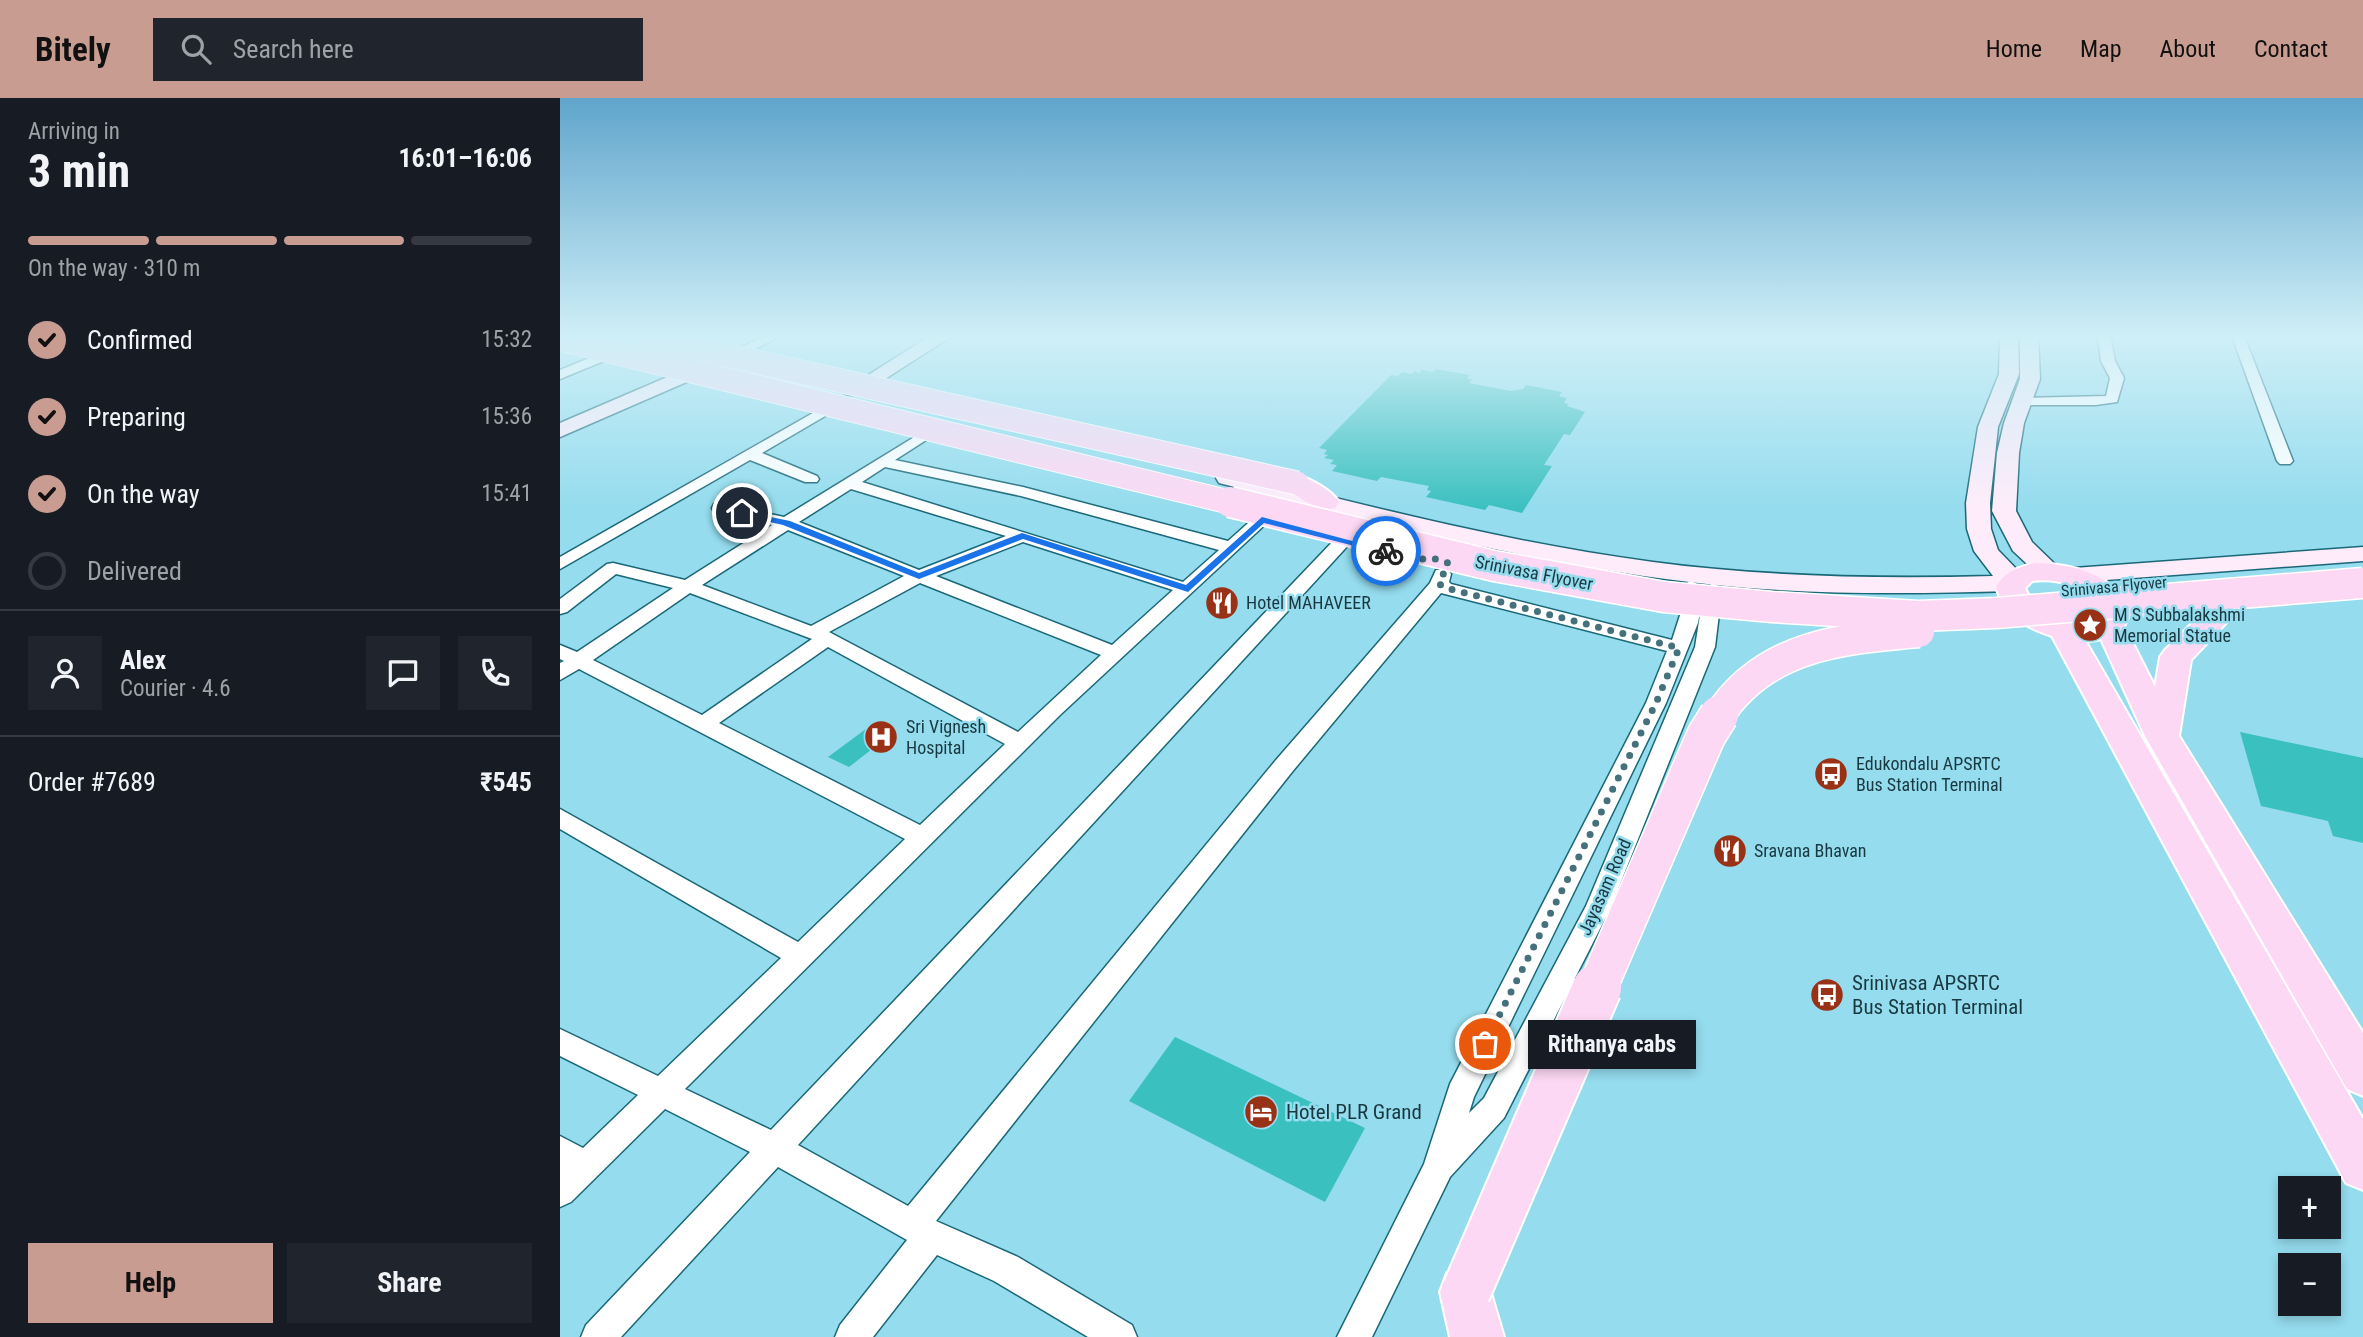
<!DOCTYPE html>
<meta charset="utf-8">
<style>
body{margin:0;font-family:"Roboto Condensed",sans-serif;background:#20242c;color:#f1f3f6;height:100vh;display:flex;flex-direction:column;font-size:26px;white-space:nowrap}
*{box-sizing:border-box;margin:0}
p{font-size:23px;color:#9ea1a6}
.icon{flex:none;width:38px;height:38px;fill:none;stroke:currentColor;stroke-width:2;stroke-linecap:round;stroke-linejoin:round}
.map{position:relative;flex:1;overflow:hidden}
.panel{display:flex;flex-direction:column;background:#171b24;width:560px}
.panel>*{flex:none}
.controls{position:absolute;left:1718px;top:1078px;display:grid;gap:14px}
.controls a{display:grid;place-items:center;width:63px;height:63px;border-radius:0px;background:#171b24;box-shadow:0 4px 10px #0003;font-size:35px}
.pin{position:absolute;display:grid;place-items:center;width:60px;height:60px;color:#fff;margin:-30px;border:4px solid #fff;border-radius:50%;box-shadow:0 2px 7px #0007}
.courier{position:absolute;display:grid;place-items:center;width:70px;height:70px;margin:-35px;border:5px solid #1a73e8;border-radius:50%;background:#fff;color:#222;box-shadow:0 2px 9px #0007}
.bubble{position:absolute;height:49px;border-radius:0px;background:#171b24;box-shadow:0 4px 10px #0003;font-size:23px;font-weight:700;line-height:49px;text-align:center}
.head em{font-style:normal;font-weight:700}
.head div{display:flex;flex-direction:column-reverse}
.head{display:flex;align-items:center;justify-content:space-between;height:119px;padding:0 28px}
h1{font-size:46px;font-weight:700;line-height:52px}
.bar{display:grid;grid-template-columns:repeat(4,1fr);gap:10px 7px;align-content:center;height:84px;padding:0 28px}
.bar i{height:9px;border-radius:5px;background:#363941}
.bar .on{background:#c99c91}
.bar p{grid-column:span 4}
.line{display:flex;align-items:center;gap:18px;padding:0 28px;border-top:2px solid #363941}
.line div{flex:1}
.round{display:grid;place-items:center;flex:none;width:74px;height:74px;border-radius:0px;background:#20242c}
ol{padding:0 28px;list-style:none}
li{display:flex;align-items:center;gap:21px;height:77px}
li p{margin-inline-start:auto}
li .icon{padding:7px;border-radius:50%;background:#c99c91;color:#111;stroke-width:4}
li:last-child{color:#9ea1a6}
li i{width:38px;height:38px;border:4px solid #363941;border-radius:50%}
.button{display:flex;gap:14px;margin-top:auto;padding:14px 28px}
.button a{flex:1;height:80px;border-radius:0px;background:#c99c91;color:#111;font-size:28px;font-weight:700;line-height:80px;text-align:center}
.button a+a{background:#20242c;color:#f1f3f6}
header{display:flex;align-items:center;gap:42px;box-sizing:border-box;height:98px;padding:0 35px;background:#c99c91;color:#111}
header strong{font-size:33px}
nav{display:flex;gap:38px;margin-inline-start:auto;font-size:24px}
.search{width:490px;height:63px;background:#20242c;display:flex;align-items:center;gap:18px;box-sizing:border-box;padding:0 24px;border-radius:0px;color:#9ea1a6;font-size:26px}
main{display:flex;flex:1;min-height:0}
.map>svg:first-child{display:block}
.building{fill:#3bc0c0}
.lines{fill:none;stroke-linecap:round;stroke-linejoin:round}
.street-casing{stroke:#1a6877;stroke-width:3}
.secondary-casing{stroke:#1a6877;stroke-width:3}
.primary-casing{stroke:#fff;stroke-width:4}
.street{fill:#fff;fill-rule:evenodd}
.secondary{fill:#feecfa;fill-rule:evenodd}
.primary{fill:#fdd8f4;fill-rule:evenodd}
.primary-bridge-far3-casing{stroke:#fff;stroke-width:25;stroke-linecap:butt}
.primary-bridge-far2-casing{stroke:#fff;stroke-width:33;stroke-linecap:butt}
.primary-bridge-far1-casing{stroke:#fff;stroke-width:41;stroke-linecap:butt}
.primary-bridge-casing{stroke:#fff;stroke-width:52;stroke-linecap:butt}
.primary-bridge-far3{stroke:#fdd8f4;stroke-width:23}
.primary-bridge-far2{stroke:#fdd8f4;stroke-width:30}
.primary-bridge-far1{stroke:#fdd8f4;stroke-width:38}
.primary-bridge{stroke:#fdd8f4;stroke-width:48}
.route{fill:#1a73e8}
.done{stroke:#45717d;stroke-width:7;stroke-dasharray:0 12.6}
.labels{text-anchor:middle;stroke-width:5;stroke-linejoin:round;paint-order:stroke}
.far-street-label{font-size:16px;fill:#1a3840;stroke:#94dcee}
.street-label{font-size:18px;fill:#1a3840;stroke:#94dcee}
.poi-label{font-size:18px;fill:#1a3840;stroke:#94dcee;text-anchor:start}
.near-poi-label{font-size:21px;fill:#1a3840;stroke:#94dcee;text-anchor:start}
</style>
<header>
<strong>Bitely</strong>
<div class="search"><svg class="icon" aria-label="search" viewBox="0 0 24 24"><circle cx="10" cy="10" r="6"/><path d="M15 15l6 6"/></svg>Search here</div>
<nav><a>Home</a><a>Map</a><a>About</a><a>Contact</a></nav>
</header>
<main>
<section class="panel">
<div class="head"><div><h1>3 min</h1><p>Arriving in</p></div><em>16:01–16:06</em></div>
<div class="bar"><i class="on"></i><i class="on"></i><i class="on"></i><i></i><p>On the way · 310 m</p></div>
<ol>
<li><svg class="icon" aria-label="check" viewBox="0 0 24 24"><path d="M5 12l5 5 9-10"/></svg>Confirmed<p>15:32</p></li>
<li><svg class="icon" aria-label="check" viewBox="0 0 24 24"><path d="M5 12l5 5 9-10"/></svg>Preparing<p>15:36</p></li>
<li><svg class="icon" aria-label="check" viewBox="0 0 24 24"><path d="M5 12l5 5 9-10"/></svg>On the way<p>15:41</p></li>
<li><i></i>Delivered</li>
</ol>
<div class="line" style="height:126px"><a class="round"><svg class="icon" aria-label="person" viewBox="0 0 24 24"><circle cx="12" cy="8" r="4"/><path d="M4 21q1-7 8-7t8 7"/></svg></a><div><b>Alex</b><p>Courier · 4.6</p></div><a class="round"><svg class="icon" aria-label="chat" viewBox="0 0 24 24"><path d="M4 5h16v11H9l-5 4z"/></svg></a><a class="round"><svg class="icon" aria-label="phone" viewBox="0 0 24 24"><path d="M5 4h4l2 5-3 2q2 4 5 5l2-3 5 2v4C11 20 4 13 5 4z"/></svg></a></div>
<div class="line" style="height:91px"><div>Order #7689</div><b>₹545</b></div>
<div class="button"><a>Help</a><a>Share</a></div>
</section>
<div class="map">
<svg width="1803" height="1239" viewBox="0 0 1803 1239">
<rect width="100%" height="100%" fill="#94dcee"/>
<path class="building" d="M 876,271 L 910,277 L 907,281 L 912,281 L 909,285 L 951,293 L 963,291 L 966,287 L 1002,294 L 999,298 L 1007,300 L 1004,305 L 1008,306 L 1007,308 L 1025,314 L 1010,337 L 1004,336 L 984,367 L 992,368 L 962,415 L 929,407 L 925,412 L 866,399 L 871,393 L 867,392 L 869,388 L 821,379 L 817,383 L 772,373 L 777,367 L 770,366 L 774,362 L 764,360 L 768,357 L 764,356 L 767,352 L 759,350 L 831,277 L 838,278 L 842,274 L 852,276 L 855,273 L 859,275 L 862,272 L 873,274 Z
M 314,625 L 334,634 L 289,669 L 268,659 Z
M 1680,634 L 1803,660 L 1803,745 L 1773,738 L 1768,723 L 1701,708 Z
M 615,939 L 805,1030 L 765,1104 L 569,1003 Z"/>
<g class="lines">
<g class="street-casing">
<path id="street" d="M 205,238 L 221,238 L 169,264 L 164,265 L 157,261 Z
M 1538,238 L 1550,238 L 1555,263 L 1564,280 L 1557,304 L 1536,307 L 1457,307 L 1455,304 L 1462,300 L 1546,298 L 1550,280 L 1541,263 Z
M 1672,238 L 1684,238 L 1733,363 L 1730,366 L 1720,366 L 1717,363 Z
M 46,253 L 51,254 L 51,260 L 0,281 L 0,272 Z
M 267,307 L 274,311 L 272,314 L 202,355 L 257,378 L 259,381 L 257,384 L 245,384 L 190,362 L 0,471 L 0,459 Z
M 369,330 L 374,331 L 376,334 L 374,337 L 335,362 L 463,389 L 668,443 L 696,418 L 708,418 L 710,422 L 500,617 L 125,991 L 211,1032 L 778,438 L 784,437 L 793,442 L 238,1047 L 348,1108 L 716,662 L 870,485 L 876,472 L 888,472 L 891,476 L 889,484 L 891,486 L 1112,542 L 1123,508 L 1121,489 L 1130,483 L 1136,485 L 1141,508 L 1138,525 L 1106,605 L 914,999 L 909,1015 L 924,1000 L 1026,808 L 1135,549 L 1144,491 L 1153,485 L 1162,491 L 1155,549 L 1050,811 L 944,1020 L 890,1079 L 812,1239 L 777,1239 L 864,1066 L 890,986 L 1086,605 L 1107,553 L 881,495 L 732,674 L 376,1123 L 458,1159 L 572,1227 L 577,1239 L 528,1239 L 434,1183 L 377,1157 L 313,1239 L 275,1239 L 280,1227 L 347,1142 L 218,1069 L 61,1239 L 21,1239 L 26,1227 L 190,1054 L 105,1011 L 11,1104 L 0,1109 L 0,1038 L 23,1050 L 78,997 L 0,958 L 0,931 L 98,978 L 221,860 L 0,731 L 0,711 L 238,844 L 345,741 L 19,571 L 0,582 L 0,565 L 4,563 L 0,561 L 0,547 L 17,554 L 113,490 L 56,476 L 7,514 L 0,516 L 0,501 L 47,466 L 53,465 L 125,482 L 212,427 L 154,414 L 152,410 L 154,406 L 160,405 L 224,419 ZM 325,369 L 461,398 L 659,452 L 623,484 L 302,384 ZM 291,391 L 446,438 L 359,472 L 239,424 ZM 228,432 L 344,478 L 251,528 L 142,487 ZM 463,444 L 613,492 L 552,547 L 376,478 ZM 360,485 L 541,557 L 458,634 L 269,534 ZM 130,495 L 252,541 L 142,617 L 33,562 ZM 268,549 L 445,646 L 360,727 L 159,625 Z"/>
</g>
<g class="secondary-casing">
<path id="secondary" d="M 370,238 L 392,238 L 300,297 L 286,297 L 283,293 Z
M 1440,238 L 1458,238 L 1459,276 L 1438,329 L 1430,405 L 1431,431 L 1438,452 L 1467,482 L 1461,491 L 1452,493 C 1353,496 1254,497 1156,487 C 987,469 823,427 659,385 L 656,380 L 659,375 L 667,373 C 808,408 949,445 1093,464 C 1206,479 1319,481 1433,478 L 1414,453 L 1407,431 L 1406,405 L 1418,329 L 1439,276 Z
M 1460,238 L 1478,238 L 1480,281 L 1464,325 L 1459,355 L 1456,413 L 1472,444 L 1500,471 L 1803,449 L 1803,463 L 1506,485 L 1496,480 L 1481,479 L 1453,453 L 1432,413 L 1437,355 L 1444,325 L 1460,281 Z
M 154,259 L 164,265 L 161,269 L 0,339 L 0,325 Z"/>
</g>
<g class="primary-casing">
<path id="primary" d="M 737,377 C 751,381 771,392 779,404 L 775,410 C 758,414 734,399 724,385 L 728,380 Z
M 1475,465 C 1508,466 1545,473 1564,502 C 1570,511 1570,518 1564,528 L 1595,589 L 1600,559 L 1605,552 L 1657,501 L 1667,499 L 1677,501 L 1682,508 L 1631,562 L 1619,638 L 1803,935 L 1803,998 L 1787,991 L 1585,638 L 1541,541 L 1526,544 L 1803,1021 L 1803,1092 L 1786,1085 L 1492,538 C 1465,530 1445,516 1436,489 C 1446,473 1457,470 1475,465 ZM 1472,483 C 1496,480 1518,487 1535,504 L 1539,519 C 1515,532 1475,516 1465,490 Z
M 906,1168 L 925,1175 L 944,1239 L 890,1239 L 880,1194 L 887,1175 Z"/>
</g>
<use href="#street" class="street"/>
<use href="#secondary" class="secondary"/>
<use href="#primary" class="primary"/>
<g class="primary-bridge-far3-casing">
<path id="primary-bridge-far3" d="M 81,238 L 737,385
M 0,241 L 677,406"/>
</g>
<g class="primary-bridge-far2-casing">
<path id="primary-bridge-far2" d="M 670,404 L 934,468 L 1104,499 L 1212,509 L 1358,518 L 1436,515 L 1803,485
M 1158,619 C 1204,547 1281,541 1359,534"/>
</g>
<g class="primary-bridge-far1-casing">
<path id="primary-bridge-far1" d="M 1037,891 L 1146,638 L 1159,617"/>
</g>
<g class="primary-bridge-casing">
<path id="primary-bridge" d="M 906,1194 L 1037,890"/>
</g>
<use href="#primary-bridge-far3" class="primary-bridge-far3"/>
<use href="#primary-bridge-far2" class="primary-bridge-far2"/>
<use href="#primary-bridge-far1" class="primary-bridge-far1"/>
<use href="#primary-bridge" class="primary-bridge"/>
</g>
<linearGradient id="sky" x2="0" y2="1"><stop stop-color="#60a5cc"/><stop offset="0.58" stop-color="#cfeff7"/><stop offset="1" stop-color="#cfeff7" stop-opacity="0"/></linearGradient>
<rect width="1803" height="411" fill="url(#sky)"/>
<path class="route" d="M 182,413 L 230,423 L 359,475 L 462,435 L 626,487 L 702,419 L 830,453 L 826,456 L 704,425 L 628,494 L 463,441 L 359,481 L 223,427 L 179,417 L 179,413 Z"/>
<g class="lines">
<path class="done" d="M 826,453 L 856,461 L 875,461 L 888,465 L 879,486 L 886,490 L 1119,550 L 1096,605 L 925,946"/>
</g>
<defs>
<g id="restaurant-disc" transform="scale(1.75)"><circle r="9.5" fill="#993116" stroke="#94dcee"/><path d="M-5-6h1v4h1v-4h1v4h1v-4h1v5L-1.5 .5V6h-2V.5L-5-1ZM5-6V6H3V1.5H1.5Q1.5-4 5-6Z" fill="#fff"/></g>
<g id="sight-disc" transform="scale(1.75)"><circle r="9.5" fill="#993116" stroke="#94dcee"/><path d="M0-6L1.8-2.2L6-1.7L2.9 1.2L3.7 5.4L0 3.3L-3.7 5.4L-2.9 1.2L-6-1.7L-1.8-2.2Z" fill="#fff"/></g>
<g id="hospital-disc" transform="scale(1.75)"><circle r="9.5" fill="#993116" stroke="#94dcee"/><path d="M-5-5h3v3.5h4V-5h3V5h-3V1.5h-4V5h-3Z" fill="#fff"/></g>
<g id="bus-disc" transform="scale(1.75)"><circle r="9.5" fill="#993116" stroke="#94dcee"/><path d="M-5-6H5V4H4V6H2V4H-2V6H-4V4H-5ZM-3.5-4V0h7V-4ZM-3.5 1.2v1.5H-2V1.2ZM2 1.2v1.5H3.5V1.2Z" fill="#fff"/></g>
<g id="hotel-disc" transform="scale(1.75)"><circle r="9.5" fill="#993116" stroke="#94dcee"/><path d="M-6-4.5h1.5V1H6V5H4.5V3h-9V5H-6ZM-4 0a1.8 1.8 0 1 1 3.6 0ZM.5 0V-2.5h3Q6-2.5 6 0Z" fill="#fff"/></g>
</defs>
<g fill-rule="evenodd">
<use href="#restaurant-disc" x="662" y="505"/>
<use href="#sight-disc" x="1530" y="527"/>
<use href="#hospital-disc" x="321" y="639"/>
<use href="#bus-disc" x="1271" y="676"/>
<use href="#restaurant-disc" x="1170" y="753"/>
<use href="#bus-disc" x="1267" y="897"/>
<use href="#hotel-disc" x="701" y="1014"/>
</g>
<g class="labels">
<g class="far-street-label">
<text transform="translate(1554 488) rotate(-5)" y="6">Srinivasa Flyover</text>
</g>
<g class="street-label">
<text transform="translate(974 475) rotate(11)" y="6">Srinivasa Flyover</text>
<text transform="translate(1045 789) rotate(-66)" y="6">Jayasam Road</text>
</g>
<g class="poi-label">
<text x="686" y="511">Hotel MAHAVEER</text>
<text x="1554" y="523">M S Subbalakshmi<tspan x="1554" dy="21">Memorial Statue</tspan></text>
<text x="346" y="635">Sri Vignesh<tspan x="346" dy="21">Hospital</tspan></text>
<text x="1296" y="672">Edukondalu APSRTC<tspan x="1296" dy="21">Bus Station Terminal</tspan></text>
<text x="1194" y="759">Sravana Bhavan</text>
</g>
<g class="near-poi-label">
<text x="1292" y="892">Srinivasa APSRTC<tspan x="1292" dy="24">Bus Station Terminal</tspan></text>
<text x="726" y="1021">Hotel PLR Grand</text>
</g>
</g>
</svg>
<div class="controls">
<a>+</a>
<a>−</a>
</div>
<div class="pin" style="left:925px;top:946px;background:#ea580c"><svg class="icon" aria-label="bag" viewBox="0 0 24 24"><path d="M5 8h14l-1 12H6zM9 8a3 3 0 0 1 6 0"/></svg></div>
<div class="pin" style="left:182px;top:415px;background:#1f2937"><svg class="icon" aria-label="home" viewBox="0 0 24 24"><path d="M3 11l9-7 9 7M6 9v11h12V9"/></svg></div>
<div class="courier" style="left:826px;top:453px"><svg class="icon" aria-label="bike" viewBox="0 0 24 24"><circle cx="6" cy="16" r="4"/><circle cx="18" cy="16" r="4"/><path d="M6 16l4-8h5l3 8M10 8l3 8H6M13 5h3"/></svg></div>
<div class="bubble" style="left:968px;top:922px;width:168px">Rithanya cabs</div>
</div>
</main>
